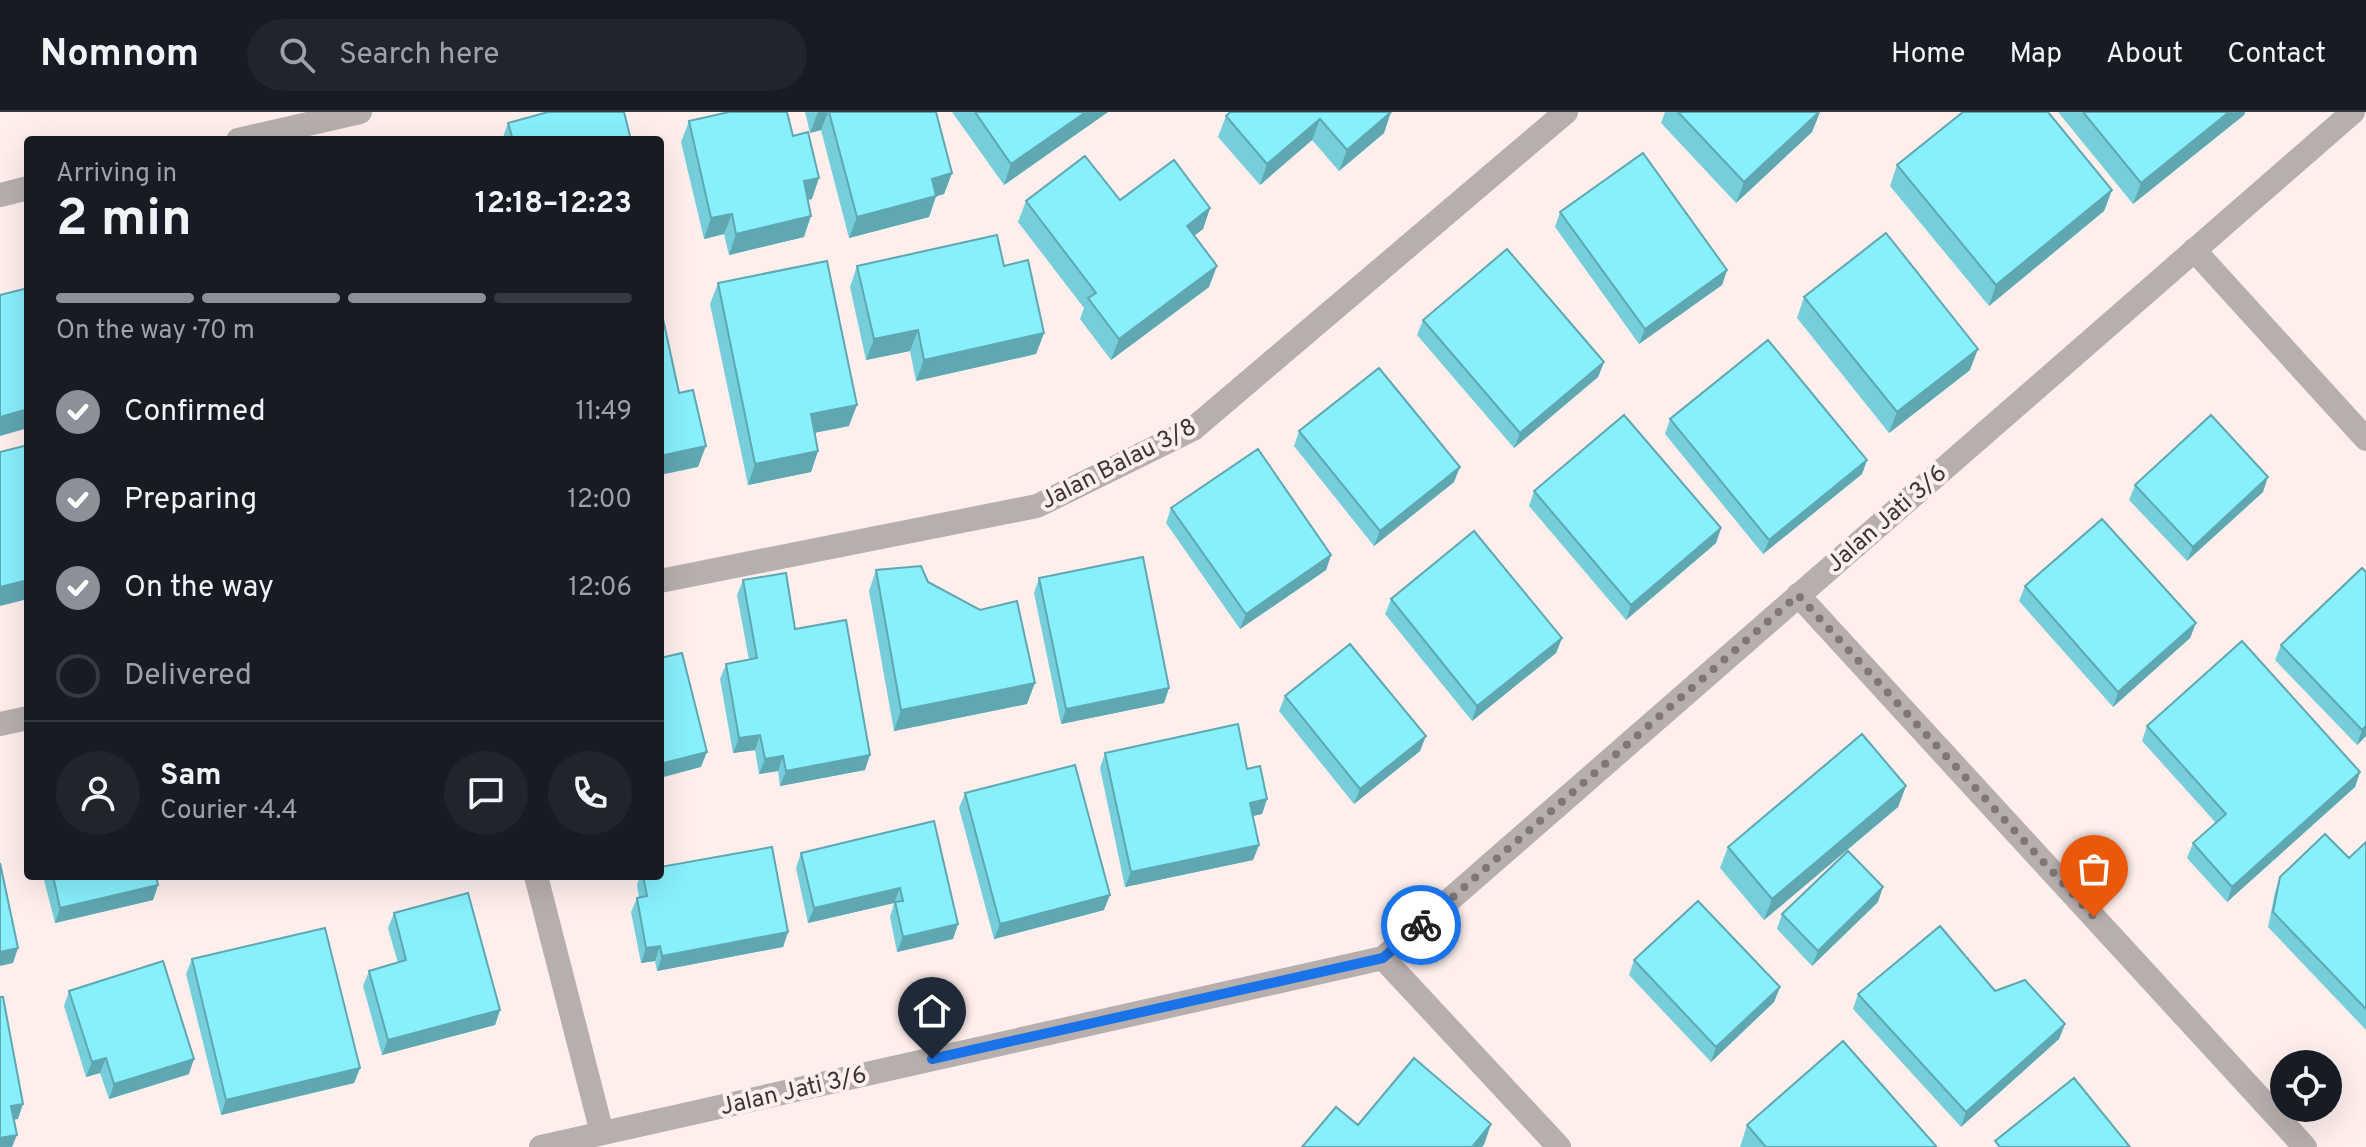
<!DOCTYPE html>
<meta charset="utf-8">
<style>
body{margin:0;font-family:Overpass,sans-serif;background:#20242c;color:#f1f3f6;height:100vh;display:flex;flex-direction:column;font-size:30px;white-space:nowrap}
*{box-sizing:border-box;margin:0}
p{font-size:26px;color:#9ea1a6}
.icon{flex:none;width:44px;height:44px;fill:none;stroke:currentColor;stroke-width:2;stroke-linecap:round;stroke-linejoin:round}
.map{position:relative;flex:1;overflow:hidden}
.drawer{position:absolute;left:24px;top:24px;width:640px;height:744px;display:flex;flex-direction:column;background:#171b24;border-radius:8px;box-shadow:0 8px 32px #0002}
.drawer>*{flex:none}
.controls{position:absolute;left:2270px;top:938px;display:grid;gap:16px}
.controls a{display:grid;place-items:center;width:72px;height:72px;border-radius:50%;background:#171b24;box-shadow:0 8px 32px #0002;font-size:40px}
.pin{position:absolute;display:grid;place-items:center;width:68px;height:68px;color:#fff;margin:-82px -34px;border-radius:50% 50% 50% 0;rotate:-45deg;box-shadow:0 0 8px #0007}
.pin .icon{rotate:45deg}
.courier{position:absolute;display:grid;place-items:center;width:80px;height:80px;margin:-40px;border:6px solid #1a73e8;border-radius:50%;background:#fff;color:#222;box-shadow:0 2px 10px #0007}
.summary em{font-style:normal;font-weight:700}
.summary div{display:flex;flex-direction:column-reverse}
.summary{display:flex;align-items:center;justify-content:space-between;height:136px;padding:0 32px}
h1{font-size:52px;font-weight:700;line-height:60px}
.bar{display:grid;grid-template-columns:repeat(4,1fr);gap:12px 8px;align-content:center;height:96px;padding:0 32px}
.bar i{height:10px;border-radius:6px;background:#363941}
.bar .on{background:#8c9099}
.bar p{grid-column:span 4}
.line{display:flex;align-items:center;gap:20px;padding:0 32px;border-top:2px solid #363941}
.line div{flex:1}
.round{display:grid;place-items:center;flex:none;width:84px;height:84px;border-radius:42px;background:#20242c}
ol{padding:0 32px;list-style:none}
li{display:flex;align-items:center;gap:24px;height:88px}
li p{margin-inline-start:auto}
li .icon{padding:8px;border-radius:50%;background:#8c9099;color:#fff;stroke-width:4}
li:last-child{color:#9ea1a6}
li i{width:44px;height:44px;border:4px solid #363941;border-radius:50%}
header{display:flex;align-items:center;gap:48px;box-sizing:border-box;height:112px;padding:0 40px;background:#171b24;border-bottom:2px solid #363941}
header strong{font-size:38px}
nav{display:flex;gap:44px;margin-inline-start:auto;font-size:28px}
.search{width:560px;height:72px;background:#20242c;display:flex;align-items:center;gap:20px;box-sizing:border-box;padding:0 28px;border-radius:44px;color:#9ea1a6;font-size:30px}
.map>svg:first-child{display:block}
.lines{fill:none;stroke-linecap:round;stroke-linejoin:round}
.minor{stroke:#b7afae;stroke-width:24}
.wall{fill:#75ceda}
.shaded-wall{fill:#5fa7b1}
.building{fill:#88effd;stroke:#5fa7b1;stroke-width:2}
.done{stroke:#817675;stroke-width:8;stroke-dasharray:0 14.4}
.route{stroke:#1a73e8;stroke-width:10}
.labels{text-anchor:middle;stroke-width:8;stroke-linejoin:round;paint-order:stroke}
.street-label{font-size:24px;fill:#3d3535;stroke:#feefed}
</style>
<header>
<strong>Nomnom</strong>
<div class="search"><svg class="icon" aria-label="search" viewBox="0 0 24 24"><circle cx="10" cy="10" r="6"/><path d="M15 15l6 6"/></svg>Search here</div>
<nav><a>Home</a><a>Map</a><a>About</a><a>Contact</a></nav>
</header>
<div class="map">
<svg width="2366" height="1035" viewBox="0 0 2366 1035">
<rect width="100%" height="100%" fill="#feefed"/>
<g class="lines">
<path class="minor" d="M 238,28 L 360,0
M 0,83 L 28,76
M 2194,138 L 2366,327
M 660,469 L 1037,394 L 1193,317 L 1566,0
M 1798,483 L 2305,1035
M 0,612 L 28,606
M 536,764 L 602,1021
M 1383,846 L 1559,1035
M 541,1035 L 1383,846 L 2353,0"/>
</g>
<path class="wall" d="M 805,0 L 936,0 L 952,61 L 944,82 L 936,84 L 929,105 L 849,126 L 821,18 L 810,21 Z
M 952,0 L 1108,0 L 1004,73 Z
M 1391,0 L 1384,21 L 1339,59 L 1312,28 L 1260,73 L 1218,25 L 1226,4 Z
M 1665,0 L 1820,0 L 1812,20 L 1736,91 L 1661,11 Z
M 2058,0 L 2245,0 L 2244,3 L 2133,92 Z
M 689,9 L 793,24 L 812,87 L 808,88 L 804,125 L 729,143 L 724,122 L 704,127 L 681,30 Z
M 508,11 L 631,28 L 502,28 Z
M 1897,53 L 2112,78 L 2104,99 L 1989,194 L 1890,74 Z
M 1120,88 L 1210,96 L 1203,117 L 1194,124 L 1209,175 L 1111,248 L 1080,207 L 1084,196 L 1018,110 L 1026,89 Z
M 1560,100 L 1727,158 L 1722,173 L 1639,232 L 1555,115 Z
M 857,154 L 1004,154 L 1044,221 L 1036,242 L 916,269 L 910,239 L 866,248 L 850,175 Z
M 718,171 L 849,314 L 814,321 L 818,339 L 811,360 L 748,373 L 710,192 Z
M 1804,185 L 1970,258 L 1889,321 L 1797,206 Z
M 1423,208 L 1604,250 L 1598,265 L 1514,336 L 1417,223 Z
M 1670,307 L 1867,348 L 1862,362 L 1763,442 L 1665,322 Z
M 1299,319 L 1454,370 L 1374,434 L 1294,334 Z
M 2135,373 L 2263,380 L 2187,449 L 2129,388 Z
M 1534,379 L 1721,416 L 1716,431 L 1626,508 L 1529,394 Z
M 1171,396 L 1331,443 L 1326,458 L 1240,517 L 1166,411 Z
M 876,458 L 928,470 L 980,498 L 1027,592 L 894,619 L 869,479 Z
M 2366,460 L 2366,624 L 2357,633 L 2275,548 L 2281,533 Z
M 1039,466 L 1169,576 L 1164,591 L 1061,612 L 1034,481 Z
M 743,468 L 795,517 L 865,658 L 780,674 L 778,659 L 759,662 L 755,638 L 733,641 L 720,567 L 726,552 L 749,548 L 737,483 Z
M 2025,474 L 2196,511 L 2190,526 L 2113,595 L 2019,489 Z
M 1391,487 L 1562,526 L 1556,541 L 1472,609 L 1385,502 Z
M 1285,584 L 1420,639 L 1354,692 L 1279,599 Z
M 2147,614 L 2360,660 L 2355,675 L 2227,790 L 2187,746 L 2193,731 L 2216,711 L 2142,629 Z
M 1105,641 L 1247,657 L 1267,687 L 1262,702 L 1252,704 L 1259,733 L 1253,748 L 1125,775 L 1100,656 Z
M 1906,674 L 1898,695 L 1764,808 L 1720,756 L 1728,735 Z
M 28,678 L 28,701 L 25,687 Z
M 965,681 L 1104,798 L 994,827 L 959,696 Z
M 934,709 L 958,812 L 953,827 L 897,840 L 890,805 L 894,791 L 808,811 L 796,756 L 801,741 Z
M 2366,730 L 2366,918 L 2268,815 L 2275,780 L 2280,765 L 2349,746 Z
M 43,764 L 156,764 L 158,773 L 153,788 L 55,811 Z
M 640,764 L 660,764 L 788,820 L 783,835 L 657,859 L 655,849 L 641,851 L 631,800 L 637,786 L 639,785 L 637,773 Z
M 1878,790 L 1812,854 L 1777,817 L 1782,802 Z
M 394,801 L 500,898 L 495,913 L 382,943 L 363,874 L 369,859 L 398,851 L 388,816 Z
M 192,847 L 360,956 L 354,971 L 221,1003 L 186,862 Z
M 1634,848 L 1780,875 L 1774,890 L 1711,950 L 1629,863 Z
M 69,879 L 189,962 L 109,987 L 100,961 L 86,965 L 64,894 Z
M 1995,879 L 2065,912 L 2059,927 L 1961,1015 L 1853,897 L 1858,882 Z
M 1747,1013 L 1936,1034 L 1936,1035 L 1740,1035 Z"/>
<path class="shaded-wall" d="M 818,0 L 828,0 L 821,18 L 810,21 Z
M 1086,0 L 1108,0 L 1004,73 L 1011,52 Z
M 1391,0 L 1384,21 L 1339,59 L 1347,38 Z
M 1820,0 L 1812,20 L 1736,91 L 1744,70 Z
M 2229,0 L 2245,0 L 2244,3 L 2133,92 L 2141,71 Z
M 1320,7 L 1312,28 L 1260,73 L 1267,52 Z
M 952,61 L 944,82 L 924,88 L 932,67 Z
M 819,66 L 812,87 L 796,90 L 804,69 Z
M 2112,78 L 2104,99 L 1989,194 L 1996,173 Z
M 936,84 L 929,105 L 849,126 L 857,105 Z
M 1210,96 L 1203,117 L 1179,135 L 1187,114 Z
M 732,102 L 724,122 L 704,127 L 711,106 Z
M 811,104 L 804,125 L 729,143 L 736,122 Z
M 1217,154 L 1209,175 L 1111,248 L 1119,227 Z
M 1727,158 L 1722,173 L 1639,232 L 1645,217 Z
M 918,218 L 910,239 L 866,248 L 874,227 Z
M 1044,221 L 1036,242 L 916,269 L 924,248 Z
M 1978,237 L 1970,258 L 1889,321 L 1897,300 Z
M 1604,250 L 1598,265 L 1514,336 L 1520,321 Z
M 857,293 L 849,314 L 803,323 L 811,302 Z
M 28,297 L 28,316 L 0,324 L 0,305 Z
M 706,334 L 698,355 L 660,363 L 660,344 Z
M 818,339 L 811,360 L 748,373 L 755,352 Z
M 1867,348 L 1862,362 L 1763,442 L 1769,428 Z
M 1460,355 L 1454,370 L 1374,434 L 1380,419 Z
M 2268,365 L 2263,380 L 2187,449 L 2193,435 Z
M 1721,416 L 1716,431 L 1626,508 L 1631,493 Z
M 1331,443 L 1326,458 L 1240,517 L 1246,502 Z
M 28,468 L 28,487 L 0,494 L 0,475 Z
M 2196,511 L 2190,526 L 2113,595 L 2118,580 Z
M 1562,526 L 1556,541 L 1472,609 L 1477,594 Z
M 1035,571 L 1027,592 L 894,619 L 901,598 Z
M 1169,576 L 1164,591 L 1061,612 L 1066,597 Z
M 2366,614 L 2366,624 L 2357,633 L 2362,618 Z
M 760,623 L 755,638 L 733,641 L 739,626 Z
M 1426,624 L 1420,639 L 1354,692 L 1360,677 Z
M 707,640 L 701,655 L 660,666 L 660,652 Z
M 870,643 L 865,658 L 780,674 L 786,659 Z
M 783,644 L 778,659 L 759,662 L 765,647 Z
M 2360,660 L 2355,675 L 2227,790 L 2232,775 Z
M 1906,674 L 1898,695 L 1764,808 L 1772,787 Z
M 1267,687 L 1262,702 L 1244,706 L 1250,691 Z
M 1259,733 L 1253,748 L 1125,775 L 1131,760 Z
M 158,773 L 153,788 L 55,811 L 60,796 Z
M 1883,775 L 1878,790 L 1812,854 L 1818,839 Z
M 900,776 L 894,791 L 808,811 L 814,796 Z
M 1110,783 L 1104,798 L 994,827 L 1000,812 Z
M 958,812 L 953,827 L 897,840 L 903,825 Z
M 788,820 L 783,835 L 657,859 L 662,844 Z
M 660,834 L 655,849 L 641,851 L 646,836 Z
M 18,836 L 13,851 L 0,854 L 0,840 Z
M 1780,875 L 1774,890 L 1711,950 L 1716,935 Z
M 500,898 L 495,913 L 382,943 L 388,928 Z
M 2065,912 L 2059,927 L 1961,1015 L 1966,1000 Z
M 106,946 L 100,961 L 86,965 L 92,950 Z
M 194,947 L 189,962 L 109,987 L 114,972 Z
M 360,956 L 354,971 L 221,1003 L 226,988 Z
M 23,992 L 18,1007 L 6,1009 L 11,994 Z
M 1491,1012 L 1484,1033 L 1482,1035 L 1472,1035 Z
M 17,1023 L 12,1035 L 0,1035 L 0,1026 Z"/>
<path class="building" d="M 548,0 L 624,0 L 631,28 L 513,28 L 508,11 Z
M 729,0 L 787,0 L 793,24 L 808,20 L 819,66 L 804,69 L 811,104 L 736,122 L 732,102 L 711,106 L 689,9 Z
M 829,0 L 936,0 L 952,61 L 932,67 L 936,84 L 857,105 Z
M 975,0 L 1086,0 L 1011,52 Z
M 1230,0 L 1391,0 L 1347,38 L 1320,7 L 1267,52 L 1226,4 Z
M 1678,0 L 1819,0 L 1744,70 Z
M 1963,0 L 2048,0 L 2112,78 L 1996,173 L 1897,53 Z
M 2083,0 L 2229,0 L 2141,71 Z
M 1643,41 L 1727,158 L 1645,217 L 1560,100 Z
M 1085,44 L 1120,88 L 1174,48 L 1210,96 L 1187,114 L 1217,154 L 1119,227 L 1088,186 L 1096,181 L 1026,89 Z
M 1886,121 L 1978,237 L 1897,300 L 1804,185 Z
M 997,123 L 1004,154 L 1028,148 L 1044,221 L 924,248 L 918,218 L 874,227 L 857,154 Z
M 1507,137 L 1604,250 L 1520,321 L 1423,208 Z
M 827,149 L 857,293 L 811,302 L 818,339 L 755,352 L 718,171 Z
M 28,176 L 28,297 L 0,305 L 0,183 Z
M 660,202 L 662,202 L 679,281 L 693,278 L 706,334 L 660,344 Z
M 1768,228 L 1867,348 L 1769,428 L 1670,307 Z
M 1379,256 L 1460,355 L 1380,419 L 1299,319 Z
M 1624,303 L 1721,416 L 1631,493 L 1534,379 Z
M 2211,303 L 2268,365 L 2193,435 L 2135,373 Z
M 28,333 L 28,468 L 0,475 L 0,340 Z
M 1258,337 L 1331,443 L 1246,502 L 1171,396 Z
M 2102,407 L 2196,511 L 2118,580 L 2025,474 Z
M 1474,419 L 1562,526 L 1477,594 L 1391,487 Z
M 1143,445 L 1169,576 L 1066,597 L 1039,466 Z
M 921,454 L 928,470 L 980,498 L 1017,489 L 1035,571 L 901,598 L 876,458 Z
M 2362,456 L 2366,460 L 2366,614 L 2362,618 L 2281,533 Z
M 786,461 L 795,517 L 846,508 L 870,643 L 786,659 L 783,644 L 765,647 L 760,623 L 739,626 L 726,552 L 757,546 L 743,468 Z
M 2242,529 L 2360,660 L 2232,775 L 2193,731 L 2226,702 L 2147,614 Z
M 1350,532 L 1426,624 L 1360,677 L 1285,584 Z
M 682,541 L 707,640 L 660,652 L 660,546 Z
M 1238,612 L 1247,657 L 1260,654 L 1267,687 L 1250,691 L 1259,733 L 1131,760 L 1105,641 Z
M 1862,622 L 1906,674 L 1772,787 L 1728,735 Z
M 1075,653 L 1110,783 L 1000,812 L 965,681 Z
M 934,709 L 958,812 L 903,825 L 895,790 L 903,789 L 900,776 L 814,796 L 801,741 Z
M 2325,722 L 2349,746 L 2366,730 L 2366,897 L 2273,800 L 2280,765 Z
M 772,735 L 788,820 L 662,844 L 660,834 L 646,836 L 637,786 L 647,784 L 643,764 L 660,764 L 660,755 Z
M 1848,739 L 1883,775 L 1818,839 L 1782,802 Z
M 0,751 L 18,836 L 0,840 Z
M 53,764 L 156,764 L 158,773 L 60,796 Z
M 468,781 L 500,898 L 388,928 L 369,859 L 406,848 L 394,801 Z
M 1698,789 L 1780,875 L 1716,935 L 1634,848 Z
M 1940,814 L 1995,879 L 2025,868 L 2065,912 L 1966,1000 L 1858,882 Z
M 325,816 L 360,956 L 226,988 L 192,847 Z
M 163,849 L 194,947 L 114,972 L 106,946 L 92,950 L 69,879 Z
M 0,885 L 3,885 L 23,992 L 11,994 L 17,1023 L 0,1026 Z
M 1843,929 L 1936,1034 L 1935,1035 L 1766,1035 L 1747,1013 Z
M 1414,946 L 1491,1012 L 1472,1035 L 1302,1035 L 1336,995 L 1358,1013 Z
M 2074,966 L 2130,1035 L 2000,1035 L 1995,1029 Z"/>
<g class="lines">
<path class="done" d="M 1421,813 L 1798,483 L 2094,805"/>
<path class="route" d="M 932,947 L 1383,846 L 1421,813"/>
</g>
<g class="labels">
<g class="street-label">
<text transform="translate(1118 351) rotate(-27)" y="8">Jalan Balau 3/8</text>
<text transform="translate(1886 406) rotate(-41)" y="8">Jalan Jati 3/6</text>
<text transform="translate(793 978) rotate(-13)" y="8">Jalan Jati 3/6</text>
</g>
</g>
</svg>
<div class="controls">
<a><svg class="icon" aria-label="locate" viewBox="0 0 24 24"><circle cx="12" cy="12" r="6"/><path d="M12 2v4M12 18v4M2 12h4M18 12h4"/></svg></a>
</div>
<div class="pin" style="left:2094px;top:805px;background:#ea580c"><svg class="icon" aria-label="bag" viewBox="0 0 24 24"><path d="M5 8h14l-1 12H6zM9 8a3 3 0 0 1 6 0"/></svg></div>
<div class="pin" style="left:932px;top:947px;background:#1f2937"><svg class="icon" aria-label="home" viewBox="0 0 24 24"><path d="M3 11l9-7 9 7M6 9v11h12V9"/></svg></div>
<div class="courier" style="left:1421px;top:813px"><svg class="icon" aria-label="bike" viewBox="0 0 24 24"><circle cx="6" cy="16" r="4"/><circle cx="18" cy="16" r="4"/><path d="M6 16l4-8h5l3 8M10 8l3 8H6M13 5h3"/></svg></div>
<section class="drawer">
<div class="summary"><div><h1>2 min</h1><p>Arriving in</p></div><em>12:18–12:23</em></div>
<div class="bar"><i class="on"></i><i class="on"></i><i class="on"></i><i></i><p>On the way · 70 m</p></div>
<ol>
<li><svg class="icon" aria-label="check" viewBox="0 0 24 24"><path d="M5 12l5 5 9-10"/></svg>Confirmed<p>11:49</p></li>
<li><svg class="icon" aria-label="check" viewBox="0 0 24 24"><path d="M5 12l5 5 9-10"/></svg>Preparing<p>12:00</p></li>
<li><svg class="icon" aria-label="check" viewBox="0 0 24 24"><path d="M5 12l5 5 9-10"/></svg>On the way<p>12:06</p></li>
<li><i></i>Delivered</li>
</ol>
<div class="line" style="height:144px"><a class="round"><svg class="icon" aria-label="person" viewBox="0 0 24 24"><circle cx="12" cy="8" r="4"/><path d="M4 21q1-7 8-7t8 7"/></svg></a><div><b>Sam</b><p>Courier · 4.4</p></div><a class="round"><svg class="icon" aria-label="chat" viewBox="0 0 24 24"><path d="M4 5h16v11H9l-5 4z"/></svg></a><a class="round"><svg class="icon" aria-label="phone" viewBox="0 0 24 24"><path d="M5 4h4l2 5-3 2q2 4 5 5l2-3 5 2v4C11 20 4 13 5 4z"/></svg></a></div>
</section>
</div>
